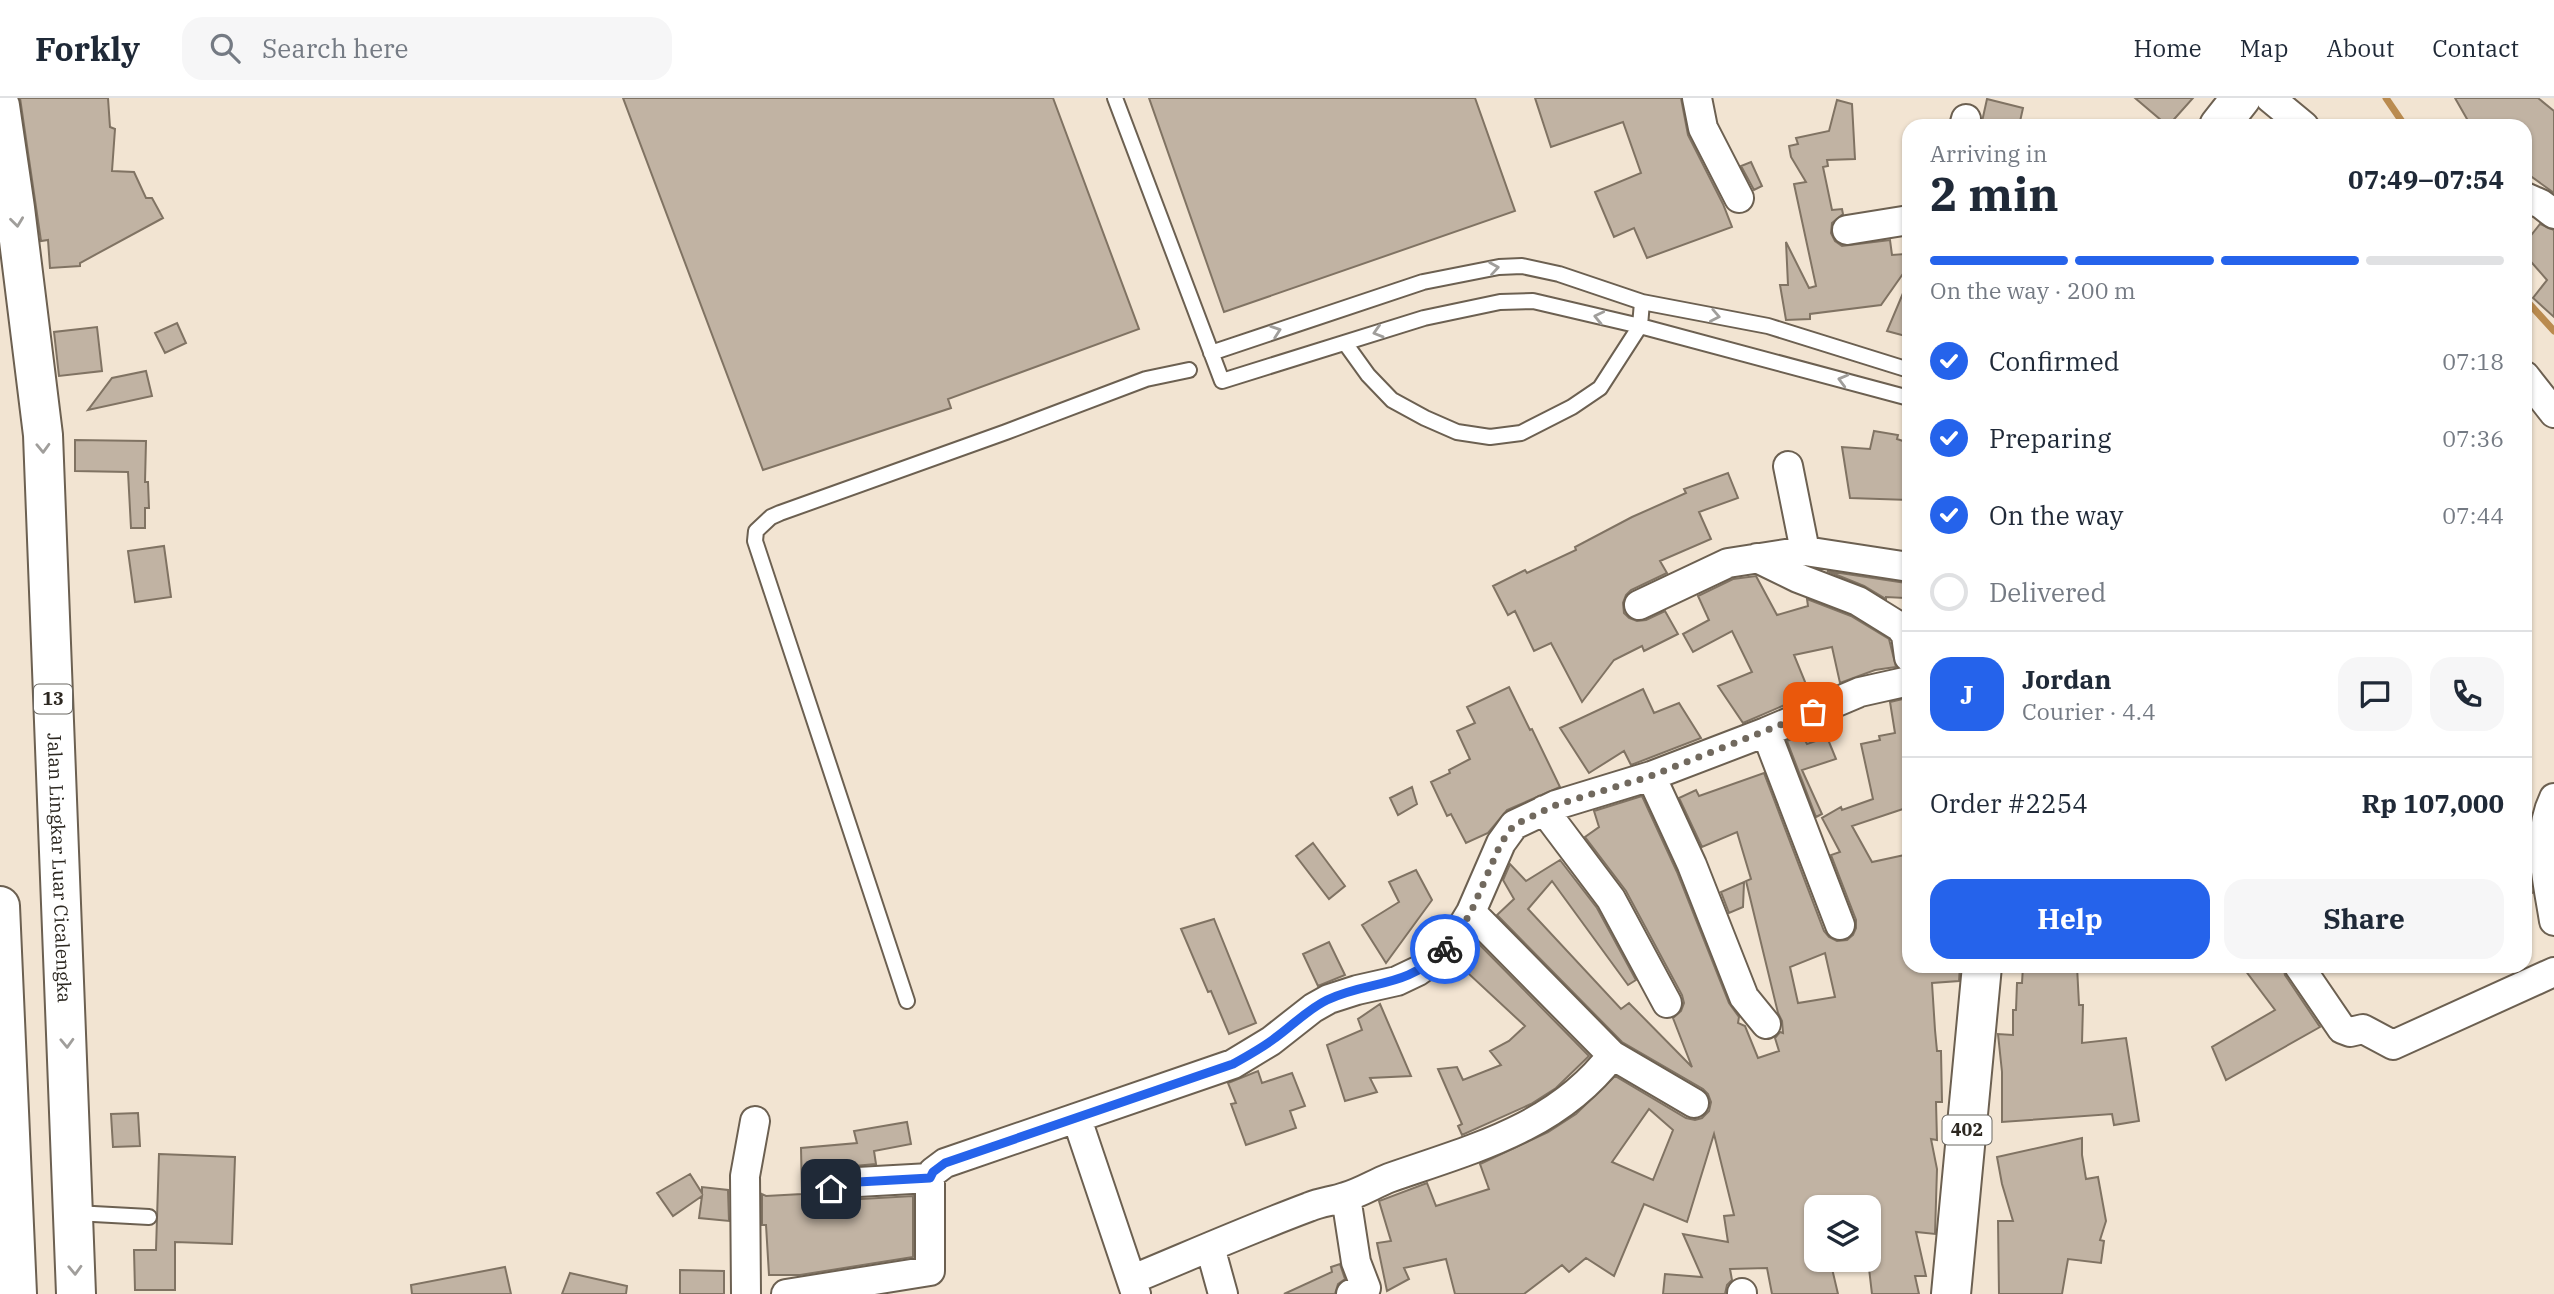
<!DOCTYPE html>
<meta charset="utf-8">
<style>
body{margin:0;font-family:"IBM Plex Serif",serif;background:#f6f6f7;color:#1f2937;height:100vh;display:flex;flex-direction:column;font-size:26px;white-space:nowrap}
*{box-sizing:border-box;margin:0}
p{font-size:23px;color:#747a83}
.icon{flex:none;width:38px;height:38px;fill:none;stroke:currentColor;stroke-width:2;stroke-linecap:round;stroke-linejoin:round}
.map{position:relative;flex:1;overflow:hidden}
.panel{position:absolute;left:1902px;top:21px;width:630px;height:854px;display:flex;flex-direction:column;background:#fff;border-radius:21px;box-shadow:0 2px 5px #0004}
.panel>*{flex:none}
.controls{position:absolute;left:1804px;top:1097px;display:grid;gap:14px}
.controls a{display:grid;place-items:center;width:77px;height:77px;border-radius:14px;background:#fff;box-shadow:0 2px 5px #0004;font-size:35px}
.pin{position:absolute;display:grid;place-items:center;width:60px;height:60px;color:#fff;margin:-30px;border-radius:14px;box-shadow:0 4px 10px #0006}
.courier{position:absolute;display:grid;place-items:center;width:70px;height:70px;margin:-35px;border:5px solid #2563eb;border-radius:50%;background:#fff;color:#222;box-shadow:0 2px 9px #0007}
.overview em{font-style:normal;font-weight:700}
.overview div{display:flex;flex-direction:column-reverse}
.overview{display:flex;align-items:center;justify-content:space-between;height:119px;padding:0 28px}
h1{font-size:46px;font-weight:700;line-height:52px}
.bar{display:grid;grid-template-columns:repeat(4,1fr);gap:10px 7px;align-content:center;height:84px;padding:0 28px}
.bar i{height:9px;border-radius:5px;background:#e0e1e3}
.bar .on{background:#2563eb}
.bar p{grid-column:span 4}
.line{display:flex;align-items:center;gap:18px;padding:0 28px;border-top:2px solid #e0e1e3}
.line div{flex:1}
.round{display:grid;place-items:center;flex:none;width:74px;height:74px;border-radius:21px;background:#f6f6f7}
ol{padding:0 28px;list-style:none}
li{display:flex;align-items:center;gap:21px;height:77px}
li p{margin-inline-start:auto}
li .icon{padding:7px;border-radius:50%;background:#2563eb;color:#fff;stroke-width:4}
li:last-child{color:#747a83}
li i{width:38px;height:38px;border:4px solid #e0e1e3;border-radius:50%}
.action{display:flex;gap:14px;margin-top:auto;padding:14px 28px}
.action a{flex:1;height:80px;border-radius:21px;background:#2563eb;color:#fff;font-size:28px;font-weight:700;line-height:80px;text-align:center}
.action a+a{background:#f6f6f7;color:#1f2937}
header{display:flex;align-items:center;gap:42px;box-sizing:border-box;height:98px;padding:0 35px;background:#fff;border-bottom:2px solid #e0e1e3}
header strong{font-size:33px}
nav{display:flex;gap:38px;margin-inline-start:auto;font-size:24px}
.search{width:490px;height:63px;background:#f6f6f7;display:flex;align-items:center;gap:18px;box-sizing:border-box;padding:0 24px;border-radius:21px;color:#747a83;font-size:26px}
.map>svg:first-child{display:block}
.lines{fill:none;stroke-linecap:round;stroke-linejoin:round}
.stream{stroke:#ba8b4f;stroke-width:7}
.building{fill:#c1b3a3;stroke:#807363;stroke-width:2;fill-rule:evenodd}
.service-casing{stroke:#6c6051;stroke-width:18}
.minor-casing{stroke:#6c6051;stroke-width:32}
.primary-casing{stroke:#6c6051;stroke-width:42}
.trunk-casing{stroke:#6c6051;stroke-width:42}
.service{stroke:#fff;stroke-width:14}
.minor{stroke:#fff;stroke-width:28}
.primary{stroke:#fff;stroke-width:38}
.trunk{stroke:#fff;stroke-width:38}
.oneway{stroke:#a09e9b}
.done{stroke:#71695e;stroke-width:7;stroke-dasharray:0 12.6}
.route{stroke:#2563eb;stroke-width:9}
.labels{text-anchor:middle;stroke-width:6;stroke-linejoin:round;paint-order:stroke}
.shield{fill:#fff;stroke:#6b6863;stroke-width:2}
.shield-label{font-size:18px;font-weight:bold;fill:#2c2720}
.street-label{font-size:19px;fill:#2c2720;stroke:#fff}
</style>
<header>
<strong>Forkly</strong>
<div class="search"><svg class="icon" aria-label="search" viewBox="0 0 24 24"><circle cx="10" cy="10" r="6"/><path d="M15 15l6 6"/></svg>Search here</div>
<nav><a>Home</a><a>Map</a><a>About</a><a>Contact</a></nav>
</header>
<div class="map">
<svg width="2554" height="1196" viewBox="0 0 2554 1196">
<rect width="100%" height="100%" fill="#f2e4d2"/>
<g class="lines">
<path class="stream" d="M 2386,0 L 2405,28
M 2525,201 L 2554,233"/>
</g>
<path class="building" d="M 20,0 L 108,0 L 110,29 L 115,31 L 112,73 L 134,74 L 146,100 L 152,100 L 163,120 L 80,165 L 80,168 L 50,170 L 48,142 L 41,143 Z
M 623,0 L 1053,0 L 1139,231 L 948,301 L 951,310 L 763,372 Z
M 1149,0 L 1475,0 L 1515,113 L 1224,214 Z
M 1535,0 L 1681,0 L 1688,37 L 1723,106 L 1732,129 L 1647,160 L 1634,130 L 1614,139 L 1595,94 L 1641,75 L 1623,24 L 1551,49 Z
M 2135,0 L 2193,0 L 2168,28 Z
M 2455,0 L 2538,0 L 2554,13 L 2554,95 L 2525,74 L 2525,28 L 2471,28 Z
M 1987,1 L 2023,10 L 2019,28 L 1981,28 Z
M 1837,2 L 1852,6 L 1855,61 L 1827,62 L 1828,68 L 1823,69 L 1832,112 L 1842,111 L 1843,116 L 1832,125 L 1831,135 L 1835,143 L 1842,148 L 1890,142 L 1892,157 L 1905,156 L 1907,170 L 1881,207 L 1810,216 L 1810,221 L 1786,222 L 1780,187 L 1788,187 L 1786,144 L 1809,190 L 1816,188 L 1794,86 L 1806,84 L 1791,59 L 1789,48 L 1798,46 L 1796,40 L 1829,33 Z
M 1751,64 L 1762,88 L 1754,92 L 1741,68 Z
M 2540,126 L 2554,132 L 2554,219 L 2533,200 L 2547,182 L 2525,157 L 2525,145 Z
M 1909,181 L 1909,239 L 1887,233 Z
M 177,225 L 186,245 L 165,255 L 155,235 Z
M 97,229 L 102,273 L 59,278 L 54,234 Z
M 146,273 L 152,298 L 88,312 L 112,280 Z
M 1874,333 L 1898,337 L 1897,341 L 1909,345 L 1909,402 L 1850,400 L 1842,349 L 1870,351 Z
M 75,342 L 146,343 L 145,384 L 148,384 L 149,410 L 145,410 L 145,430 L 131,430 L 128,374 L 75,373 Z
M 1728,375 L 1738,400 L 1699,414 L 1711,441 L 1660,463 L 1667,475 L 1631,492 L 1626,497 L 1623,505 L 1624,515 L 1629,520 L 1637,523 L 1646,522 L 1665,513 L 1678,536 L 1644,553 L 1642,548 L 1614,562 L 1582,604 L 1551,545 L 1534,553 L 1515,513 L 1508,517 L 1493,488 L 1525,472 L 1527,475 L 1576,452 L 1575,449 L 1632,419 L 1686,395 L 1684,391 Z
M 164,448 L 171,499 L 135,504 L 128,453 Z
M 1827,473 L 1906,485 L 1905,500 L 1886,499 L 1886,501 L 1864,488 Z
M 1756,478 L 1777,517 L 1808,508 L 1807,501 L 1851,518 L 1889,541 L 1896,569 L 1875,572 L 1840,585 L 1832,549 L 1794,557 L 1810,596 L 1743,625 L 1718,588 L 1752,574 L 1732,533 L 1693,554 L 1683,536 L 1709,522 L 1698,498 L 1733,481 Z
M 1509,589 L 1530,632 L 1532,631 L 1560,689 L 1507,712 L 1488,735 L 1466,745 L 1451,716 L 1447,718 L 1431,684 L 1450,675 L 1449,672 L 1470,661 L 1457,633 L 1475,625 L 1467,609 Z
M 1643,591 L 1654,615 L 1679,605 L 1701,640 L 1631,667 L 1624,653 L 1589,675 L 1560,630 Z
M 1907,600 L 1909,602 L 1909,709 L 1852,728 L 1872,764 L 1909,756 L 1909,868 L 1960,868 L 1959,883 L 1932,885 L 1935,932 L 1937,953 L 1941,953 L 1942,1004 L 1936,1004 L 1937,1042 L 1931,1041 L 1937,1071 L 1935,1136 L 1916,1134 L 1926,1178 L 1915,1178 L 1919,1196 L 1872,1196 L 1868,1162 L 1869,1110 L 1816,1110 L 1816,1162 L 1830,1162 L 1838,1196 L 1772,1196 L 1767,1170 L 1730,1171 L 1732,1182 L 1727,1187 L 1725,1196 L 1663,1196 L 1665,1176 L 1702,1179 L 1683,1136 L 1728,1144 L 1724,1118 L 1734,1117 L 1714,1036 L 1687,1124 L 1644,1106 L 1614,1178 L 1586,1160 L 1569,1174 L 1562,1167 L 1524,1196 L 1455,1196 L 1446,1161 L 1404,1170 L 1409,1181 L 1387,1193 L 1377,1145 L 1391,1143 L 1379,1103 L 1427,1085 L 1436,1108 L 1489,1091 L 1480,1066 L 1548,1034 L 1576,1016 L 1615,978 L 1686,1020 L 1695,1022 L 1702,1020 L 1709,1013 L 1711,1004 L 1708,996 L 1703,991 L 1622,944 L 1497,817 L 1514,801 L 1503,782 L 1510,766 L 1526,783 L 1560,762 L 1597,810 L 1636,882 L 1628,887 L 1552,783 L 1528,811 L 1621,911 L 1629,905 L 1692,969 L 1673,920 L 1681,913 L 1684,905 L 1682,897 L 1626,793 L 1585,739 L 1599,729 L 1594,713 L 1642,698 L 1677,774 L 1729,905 L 1739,919 L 1738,925 L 1745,928 L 1758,960 L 1779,953 L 1775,940 L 1780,934 L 1783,935 L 1782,923 L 1778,915 L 1746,783 L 1751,781 L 1737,734 L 1702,749 L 1679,700 L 1696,692 L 1699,698 L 1764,675 L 1824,833 L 1829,839 L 1837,843 L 1847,842 L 1853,837 L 1856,830 L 1856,822 L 1831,757 L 1840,754 L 1822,720 L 1841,709 L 1842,712 L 1873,701 L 1861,646 L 1880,642 L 1879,638 L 1895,635 L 1890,604 ZM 1825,855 L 1835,899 L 1798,905 L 1790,869 ZM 1649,1011 L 1673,1032 L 1653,1082 L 1612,1064 Z
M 1802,637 L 1807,646 L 1827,639 L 1836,661 L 1802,672 L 1822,716 L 1816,719 L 1787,643 Z
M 1412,689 L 1417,706 L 1398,717 L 1390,700 Z
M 1313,745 L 1345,788 L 1329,801 L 1296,758 Z
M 2525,760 L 2528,760 L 2532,795 L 2525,796 Z
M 1416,772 L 1432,802 L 1386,865 L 1362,827 L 1399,804 L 1389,784 Z
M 1744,784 L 1743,809 L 1729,815 L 1721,794 Z
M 1214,821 L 1256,925 L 1229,936 L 1211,893 L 1208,894 L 1181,831 Z
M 1474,841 L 1589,958 L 1556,990 L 1531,1006 L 1462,1037 L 1458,1028 L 1462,1026 L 1438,971 L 1457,969 L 1463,982 L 1501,967 L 1490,953 L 1509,943 L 1525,928 L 1456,864 Z
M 1329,844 L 1345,877 L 1318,888 L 1303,856 Z
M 2023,868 L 2077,868 L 2079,907 L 2083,907 L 2082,945 L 2126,940 L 2139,1023 L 2114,1027 L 2112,1016 L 2002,1024 L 2002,974 L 1998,936 L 2013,937 L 2013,912 L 2016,912 L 2017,885 L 2022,885 Z
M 2242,868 L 2283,868 L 2285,877 L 2320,929 L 2226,982 L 2212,949 L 2275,912 Z
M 1380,906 L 1411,978 L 1370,980 L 1377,994 L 1345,1003 L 1327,947 L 1362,932 L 1358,921 Z
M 1258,973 L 1262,985 L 1292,975 L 1305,1008 L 1290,1013 L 1296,1030 L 1246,1047 L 1231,1006 L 1236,1005 L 1228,985 Z
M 138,1015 L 140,1048 L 113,1049 L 111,1016 Z
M 907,1024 L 911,1046 L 874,1053 L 876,1066 L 854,1068 L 826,1075 L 819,1080 L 815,1086 L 815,1094 L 820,1103 L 827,1107 L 861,1101 L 913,1098 L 913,1159 L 800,1177 L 769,1177 L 766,1127 L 762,1127 L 762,1096 L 766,1098 L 802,1096 L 801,1050 L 857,1045 L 854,1033 Z
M 2082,1040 L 2082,1057 L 2086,1081 L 2098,1079 L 2106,1123 L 2100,1142 L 2104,1143 L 2101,1165 L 2068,1161 L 2062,1196 L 1999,1196 L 1998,1123 L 2013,1123 L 2002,1086 L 1997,1059 Z
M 159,1056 L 235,1059 L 232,1146 L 175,1144 L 175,1192 L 135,1192 L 134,1152 L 156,1152 Z
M 690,1076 L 702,1095 L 702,1089 L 728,1092 L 729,1123 L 699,1120 L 702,1098 L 673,1118 L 657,1095 Z
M 1340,1166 L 1345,1181 L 1338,1186 L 1335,1196 L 1284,1196 L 1332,1174 L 1331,1169 Z
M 505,1169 L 511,1196 L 412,1196 L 411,1187 Z
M 680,1172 L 724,1173 L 724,1196 L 680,1196 Z
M 570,1175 L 627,1188 L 626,1196 L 562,1196 Z"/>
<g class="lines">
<g class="service-casing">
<path id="service" d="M 1115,0 L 1222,283 L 1424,220 L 1500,204 L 1533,203 L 1640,228 L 1909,300
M 1345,245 L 1368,277 L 1392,302 L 1425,320 L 1457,334 L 1490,339 L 1521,335 L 1572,309 L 1600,290 L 1640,228 L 1642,204
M 1211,255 L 1423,184 L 1499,169 L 1522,168 L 1559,176 L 1642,204 L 1768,228 L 1909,272
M 907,903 L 755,443 L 756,433 L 771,419 L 780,415 L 1006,334 L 1146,281 L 1189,272
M 75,1115 L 149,1119"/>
</g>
<g class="minor-casing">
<path id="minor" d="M 1697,0 L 1703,30 L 1739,100
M 2270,0 L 2304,28
M 1964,28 L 1966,21
M 2525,99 L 2541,106 L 2554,116
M 1847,132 L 1909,122
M 2525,278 L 2554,315
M 1788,368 L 1805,453
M 1757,460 L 1798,480 L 1858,503 L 1900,529 L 1906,537 L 1909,559
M 1639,507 L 1728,465 L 1805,453 L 1909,469
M 1766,634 L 1840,827
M 1651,678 L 1692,767 L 1744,899 L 1766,926
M 2554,700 C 2535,739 2548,783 2554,823
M 1544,712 L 1611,801 L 1667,905
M 1471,814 L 1612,957 L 1694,1005
M 2299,868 L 2342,931 L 2350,934 L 2363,931 L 2393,947 L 2554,874
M 1077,1021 L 1136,1196
M 831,1091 L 858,1084 L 930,1080
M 1346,1099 L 1356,1164 L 1366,1190 L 1351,1196
M 1210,1149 L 1223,1196
M 1133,1181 C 1191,1157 1250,1131 1309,1109 C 1321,1104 1334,1103 1345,1099 C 1360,1095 1374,1086 1389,1080 C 1472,1051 1557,1030 1612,957
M 1742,1195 L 1742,1196
M 746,1196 L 745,1078 L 755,1023
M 786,1196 L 930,1173 L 930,1080 L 933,1074 L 945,1065 L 1233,966 L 1271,943 L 1313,910 L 1329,901 L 1357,892 L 1397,883 L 1418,873 L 1438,859 L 1454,842 L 1471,814 L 1501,745 L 1514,727 L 1556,707 L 1651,678 L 1766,634 L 1860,594 L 1909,583"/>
</g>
<g class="primary-casing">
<path id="primary" d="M 2219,28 L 2241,0
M 1951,1196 L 1982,868"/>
</g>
<g class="trunk-casing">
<g id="trunk">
<path id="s1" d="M 0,8 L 15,110 L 43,337 L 76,1196"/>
<path d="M 0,808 L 17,1196"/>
</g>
</g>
<use href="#service" class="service"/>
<use href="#minor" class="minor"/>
<use href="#primary" class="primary"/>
<use href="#trunk" class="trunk"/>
</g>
<defs><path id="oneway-chevron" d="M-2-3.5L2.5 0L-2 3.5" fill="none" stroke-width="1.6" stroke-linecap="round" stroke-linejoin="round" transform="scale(1.75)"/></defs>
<g class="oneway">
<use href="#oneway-chevron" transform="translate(17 124) rotate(83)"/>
<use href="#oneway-chevron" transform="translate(1494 170) rotate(-9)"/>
<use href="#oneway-chevron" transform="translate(1715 218) rotate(11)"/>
<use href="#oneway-chevron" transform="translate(1599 219) rotate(-167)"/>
<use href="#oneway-chevron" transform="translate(1276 233) rotate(-19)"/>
<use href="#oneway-chevron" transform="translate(1378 234) rotate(163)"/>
<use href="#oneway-chevron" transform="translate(1843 282) rotate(-165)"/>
<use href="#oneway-chevron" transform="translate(43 350) rotate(88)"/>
<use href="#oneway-chevron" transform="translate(67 945) rotate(88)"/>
<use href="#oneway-chevron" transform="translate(75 1172) rotate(88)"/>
</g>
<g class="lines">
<path class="done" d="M 1445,851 L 1454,842 L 1471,814 L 1501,745 L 1514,727 L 1556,707 L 1651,678 L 1813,614"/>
<path class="route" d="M 831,1091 L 858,1084 L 930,1080 L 933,1074 L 945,1065 L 1233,966 C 1247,958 1262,950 1275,940 C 1292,928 1308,911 1327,902 C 1372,881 1405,892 1445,851"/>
</g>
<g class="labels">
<g class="shield">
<rect x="34" y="586.5" width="38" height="29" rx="5"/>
<rect x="1942.5" y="1017.5" width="49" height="29" rx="5"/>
</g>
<g class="shield-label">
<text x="53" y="607">13</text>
<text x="1967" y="1038">402</text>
</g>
<g class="street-label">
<text dy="7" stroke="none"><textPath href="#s1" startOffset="765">Jalan Lingkar Luar Cicalengka</textPath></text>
</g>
</g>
</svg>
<div class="controls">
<a><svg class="icon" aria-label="layers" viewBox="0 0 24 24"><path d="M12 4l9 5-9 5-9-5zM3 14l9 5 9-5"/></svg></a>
</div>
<div class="pin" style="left:1813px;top:614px;background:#ea580c"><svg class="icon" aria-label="bag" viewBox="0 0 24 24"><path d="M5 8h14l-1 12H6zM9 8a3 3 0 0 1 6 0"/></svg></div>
<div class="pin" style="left:831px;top:1091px;background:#1f2937"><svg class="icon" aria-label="home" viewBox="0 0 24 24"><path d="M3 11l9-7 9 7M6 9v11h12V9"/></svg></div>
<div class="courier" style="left:1445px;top:851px"><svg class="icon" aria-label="bike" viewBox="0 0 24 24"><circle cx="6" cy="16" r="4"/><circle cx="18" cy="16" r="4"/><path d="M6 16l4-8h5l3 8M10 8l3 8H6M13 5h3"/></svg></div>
<section class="panel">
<div class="overview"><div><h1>2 min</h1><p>Arriving in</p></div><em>07:49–07:54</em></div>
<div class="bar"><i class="on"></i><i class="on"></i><i class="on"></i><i></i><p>On the way · 200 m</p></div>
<ol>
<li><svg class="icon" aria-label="check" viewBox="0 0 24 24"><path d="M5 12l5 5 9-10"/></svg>Confirmed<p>07:18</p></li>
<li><svg class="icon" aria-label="check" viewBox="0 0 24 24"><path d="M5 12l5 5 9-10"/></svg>Preparing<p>07:36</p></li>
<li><svg class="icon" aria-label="check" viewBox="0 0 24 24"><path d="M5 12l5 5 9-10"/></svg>On the way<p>07:44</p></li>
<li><i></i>Delivered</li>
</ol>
<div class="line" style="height:126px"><b class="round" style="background:#2563eb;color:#fff">J</b><div><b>Jordan</b><p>Courier · 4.4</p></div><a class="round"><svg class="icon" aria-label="chat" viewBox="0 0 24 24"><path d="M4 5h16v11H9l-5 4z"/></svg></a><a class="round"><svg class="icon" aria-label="phone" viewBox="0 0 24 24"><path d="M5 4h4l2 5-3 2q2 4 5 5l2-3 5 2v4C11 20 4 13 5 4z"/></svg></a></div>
<div class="line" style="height:91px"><div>Order #2254</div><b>Rp 107,000</b></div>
<div class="action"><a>Help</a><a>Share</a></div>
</section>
</div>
